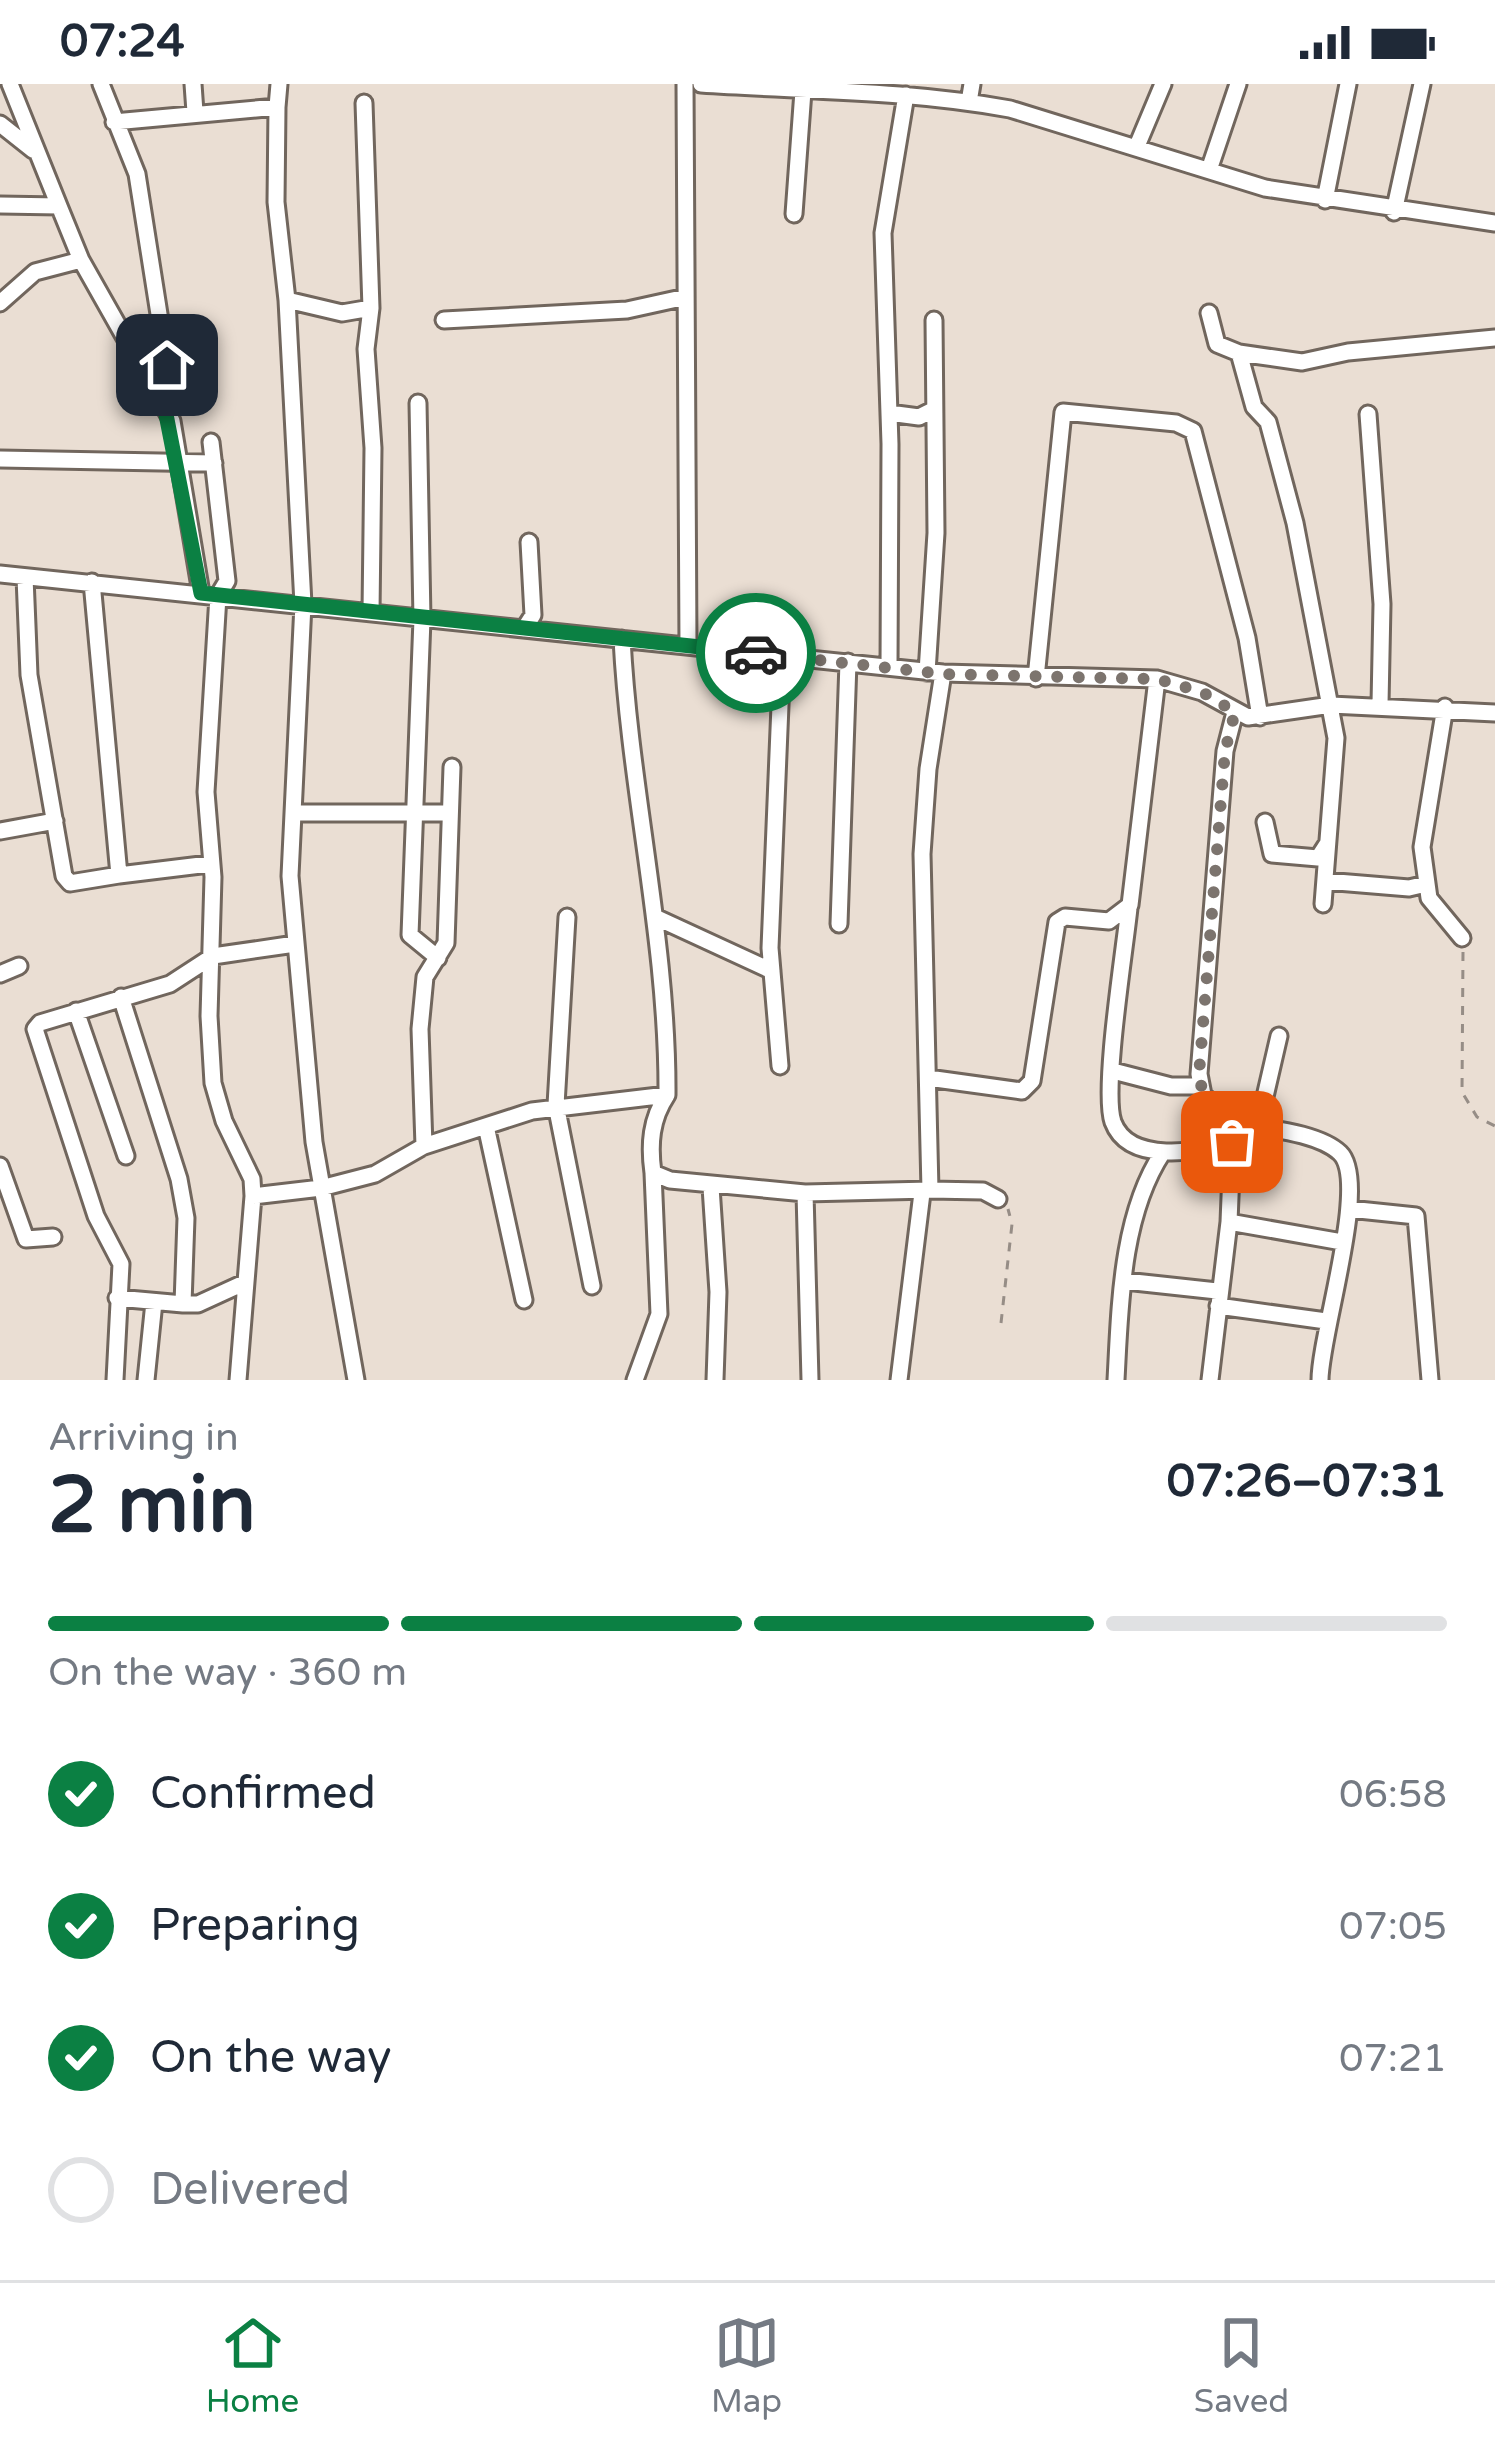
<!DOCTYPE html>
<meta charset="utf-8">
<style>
body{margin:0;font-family:"Varela Round",sans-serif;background:#f2f2f3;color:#1f2937;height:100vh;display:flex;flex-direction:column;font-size:45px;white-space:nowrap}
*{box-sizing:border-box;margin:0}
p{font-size:39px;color:#747a83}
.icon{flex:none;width:66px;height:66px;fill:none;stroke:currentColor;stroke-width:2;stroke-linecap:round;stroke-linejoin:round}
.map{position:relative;height:1296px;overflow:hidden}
.panel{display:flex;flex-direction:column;background:#fff;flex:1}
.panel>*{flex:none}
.pin{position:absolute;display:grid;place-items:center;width:102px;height:102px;color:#fff;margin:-51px;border-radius:24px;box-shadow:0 6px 18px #0006}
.courier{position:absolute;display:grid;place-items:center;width:120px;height:120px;margin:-60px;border:9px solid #0b8043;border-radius:50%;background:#fff;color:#222;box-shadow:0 3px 15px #0007}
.headline em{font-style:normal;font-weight:800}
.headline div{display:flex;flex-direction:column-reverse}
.headline{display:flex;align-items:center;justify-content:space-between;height:204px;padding:0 48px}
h1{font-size:78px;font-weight:800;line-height:90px}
.bar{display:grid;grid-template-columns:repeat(4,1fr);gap:18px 12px;align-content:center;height:144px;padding:0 48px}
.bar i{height:15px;border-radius:9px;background:#e0e1e3}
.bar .on{background:#0b8043}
.bar p{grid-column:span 4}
ol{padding:0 48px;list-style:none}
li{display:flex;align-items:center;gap:36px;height:132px}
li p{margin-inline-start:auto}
li .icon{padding:12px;border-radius:50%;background:#0b8043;color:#fff;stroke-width:4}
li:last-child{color:#747a83}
li i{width:66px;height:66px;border:6px solid #e0e1e3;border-radius:50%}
.status{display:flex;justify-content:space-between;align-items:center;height:84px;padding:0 60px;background:#fff;direction:ltr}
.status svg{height:33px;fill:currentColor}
.dock{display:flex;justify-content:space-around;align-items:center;height:168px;border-top:3px solid #e0e1e3;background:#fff;font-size:33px;color:#747a83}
.dock a{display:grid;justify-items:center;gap:6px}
.dock .on{color:#0b8043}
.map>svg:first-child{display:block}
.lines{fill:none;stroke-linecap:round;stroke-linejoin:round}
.minor-casing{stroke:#71665d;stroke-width:21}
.path{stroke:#968d86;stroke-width:3;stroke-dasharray:9 9;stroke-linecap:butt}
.minor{stroke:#fff;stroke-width:15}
.done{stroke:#7c746e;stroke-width:12;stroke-dasharray:0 21.6}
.route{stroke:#0b8043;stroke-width:15}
</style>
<div class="status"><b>07:24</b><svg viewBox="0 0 49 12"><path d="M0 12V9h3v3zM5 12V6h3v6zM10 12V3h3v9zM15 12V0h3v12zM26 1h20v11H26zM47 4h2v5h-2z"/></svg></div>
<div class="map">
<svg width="1495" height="1296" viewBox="0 0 1495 1296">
<rect width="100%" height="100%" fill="#eaded3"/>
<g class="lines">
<g class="minor-casing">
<path id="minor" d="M 101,0 L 137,90 L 167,281 L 163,315
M 193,0 L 195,28
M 685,0 L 688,560
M 701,0 C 805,7 907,6 1010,25 L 1265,104 L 1495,139
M 969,18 L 972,0
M 277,23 L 276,118 L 287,216 L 303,520 L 290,792 L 314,1058 L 356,1296
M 114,38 L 277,23 L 279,0
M 0,40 L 33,66
M 1137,62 L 1163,0
M 1209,86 L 1238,0
M 1325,116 L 1348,0
M 0,121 L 59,122 L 10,0
M 59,122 L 81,176 L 172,337 L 201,509
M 1394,128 L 1422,0
M 794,130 L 803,7
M 287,216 L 342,229 L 371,224 L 364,19
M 0,219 L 35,188 L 81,176
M 371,224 L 366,265 L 373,364 L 371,529
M 1209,229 L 1217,260 L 1239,269 L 1254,323 L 1268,338 L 1295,439 L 1336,654 L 1323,820
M 444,236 L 627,226 L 686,213
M 1239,269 L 1302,278 L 1348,268 L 1495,254
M 418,319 L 422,535 L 410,851 L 438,874
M 889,329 L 919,333 L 933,326
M 1368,330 L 1382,520 L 1380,620
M 211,358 L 227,497 L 218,512 L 206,708 L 213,793 L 209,932 L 213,999 L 224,1037 L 252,1095 L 253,1112 L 321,1104 L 375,1090 L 424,1062 L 532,1027 L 667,1011 C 651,1035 649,1060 653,1089 L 670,1096 L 805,1109 L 930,1106 L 922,770 L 928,685 L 943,589
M 0,375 L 214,379
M 0,490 L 943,589 L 1157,595 L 1202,608 L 1248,633 L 1331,621 L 1495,629
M 25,493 L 29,591 L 64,792 L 70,799 L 119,791
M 92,498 L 119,791 L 209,780
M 524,545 L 533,531 L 529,458
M 622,555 C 630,708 668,858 667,1011
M 889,583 L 890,360 L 883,149 L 906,11
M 927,588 L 936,449 L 934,236
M 1036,594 L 1063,328 L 1176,339 L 1193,347 L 1247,554 L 1260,633
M 1445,623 L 1422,763 L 1429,814 L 1462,854
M 294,729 L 450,729
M 1265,738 L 1272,770 L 1318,774 L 1327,760
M 0,747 L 55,737
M 1325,797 L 1409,804 L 1426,800
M 1129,824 C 1125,864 1102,1006 1113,1038 C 1129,1081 1199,1068 1232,1058
M 567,833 L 556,1021 L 592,1202
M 655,833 L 772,887
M 839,840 L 848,578
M 0,890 L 19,882
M 121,913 L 179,1095 L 186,1134 L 183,1220 L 198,1220 L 246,1198
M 76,927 L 126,1072
M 780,982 L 770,864 L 782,573
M 1113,987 L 1171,1002 L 1201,1002
M 928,994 L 1022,1007 L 1032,997 L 1057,838 L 1065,833 L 1109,837 L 1130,821 L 1157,595
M 1233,1038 C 1262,1044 1318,1048 1340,1069 C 1370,1098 1320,1250 1320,1296
M 486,1042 L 524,1216
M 1258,1043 L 1279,952
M 424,1062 L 420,945 L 425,893 L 446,859 L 452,683
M 0,1082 L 26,1155 L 53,1153
M 711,1103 L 718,1208 L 715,1296
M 930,1106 L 983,1107 L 998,1115
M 805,1109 L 810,1296
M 1349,1125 L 1416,1132 L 1430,1296
M 1229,1138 L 1342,1158
M 1125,1197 L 1217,1207
M 117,1214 L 183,1220
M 1218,1222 L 1326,1237
M 115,1296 L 121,1180 L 96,1132 L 35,945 L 40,939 L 170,900 L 213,872 L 295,860
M 146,1296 L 154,1218
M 238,1296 L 253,1112
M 635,1296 L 659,1230 L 653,1089
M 899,1296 L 922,1109
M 1116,1296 C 1120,1222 1121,1131 1163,1068
M 1210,1296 L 1229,1138 L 1233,1038 L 1203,1011 L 1199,990 L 1225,667 L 1235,628"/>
</g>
<path class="path" d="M 1463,868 L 1462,1008 L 1477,1033 L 1495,1042
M 1001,1239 L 1012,1140 L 1008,1125"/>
<use href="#minor" class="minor"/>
</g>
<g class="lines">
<path class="done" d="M 756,569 L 943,590 L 1157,595 L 1202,608 L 1235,628 L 1225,667 L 1199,990 L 1203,1011 L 1233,1038 L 1232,1058"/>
<path class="route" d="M 167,281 L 163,315 L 201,509 L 756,569"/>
</g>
</svg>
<div class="pin" style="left:1232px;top:1058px;background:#ea580c"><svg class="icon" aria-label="bag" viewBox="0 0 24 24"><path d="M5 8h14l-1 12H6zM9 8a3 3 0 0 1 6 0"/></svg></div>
<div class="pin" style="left:167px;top:281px;background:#1f2937"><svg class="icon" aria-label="home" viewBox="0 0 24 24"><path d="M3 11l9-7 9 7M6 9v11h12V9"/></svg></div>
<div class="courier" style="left:756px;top:569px"><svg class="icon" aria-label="car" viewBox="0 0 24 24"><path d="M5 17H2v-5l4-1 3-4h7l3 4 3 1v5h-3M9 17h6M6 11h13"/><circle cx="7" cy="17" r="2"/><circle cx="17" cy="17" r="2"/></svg></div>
</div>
<section class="panel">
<div class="headline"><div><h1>2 min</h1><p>Arriving in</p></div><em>07:26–07:31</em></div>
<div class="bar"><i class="on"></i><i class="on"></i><i class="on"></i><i></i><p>On the way · 360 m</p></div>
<ol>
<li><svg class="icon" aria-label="check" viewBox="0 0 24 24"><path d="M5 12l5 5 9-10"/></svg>Confirmed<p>06:58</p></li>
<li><svg class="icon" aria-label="check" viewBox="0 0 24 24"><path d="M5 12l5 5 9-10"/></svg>Preparing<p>07:05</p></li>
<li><svg class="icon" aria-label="check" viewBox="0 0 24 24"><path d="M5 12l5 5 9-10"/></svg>On the way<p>07:21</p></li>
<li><i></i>Delivered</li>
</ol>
</section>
<nav class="dock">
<a class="on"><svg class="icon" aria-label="home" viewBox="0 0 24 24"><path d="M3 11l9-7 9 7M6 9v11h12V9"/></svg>Home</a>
<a><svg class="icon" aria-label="map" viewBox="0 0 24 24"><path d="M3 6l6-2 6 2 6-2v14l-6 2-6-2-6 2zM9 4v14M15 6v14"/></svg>Map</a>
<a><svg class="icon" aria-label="saved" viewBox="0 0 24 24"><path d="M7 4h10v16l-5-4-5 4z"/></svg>Saved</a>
</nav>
